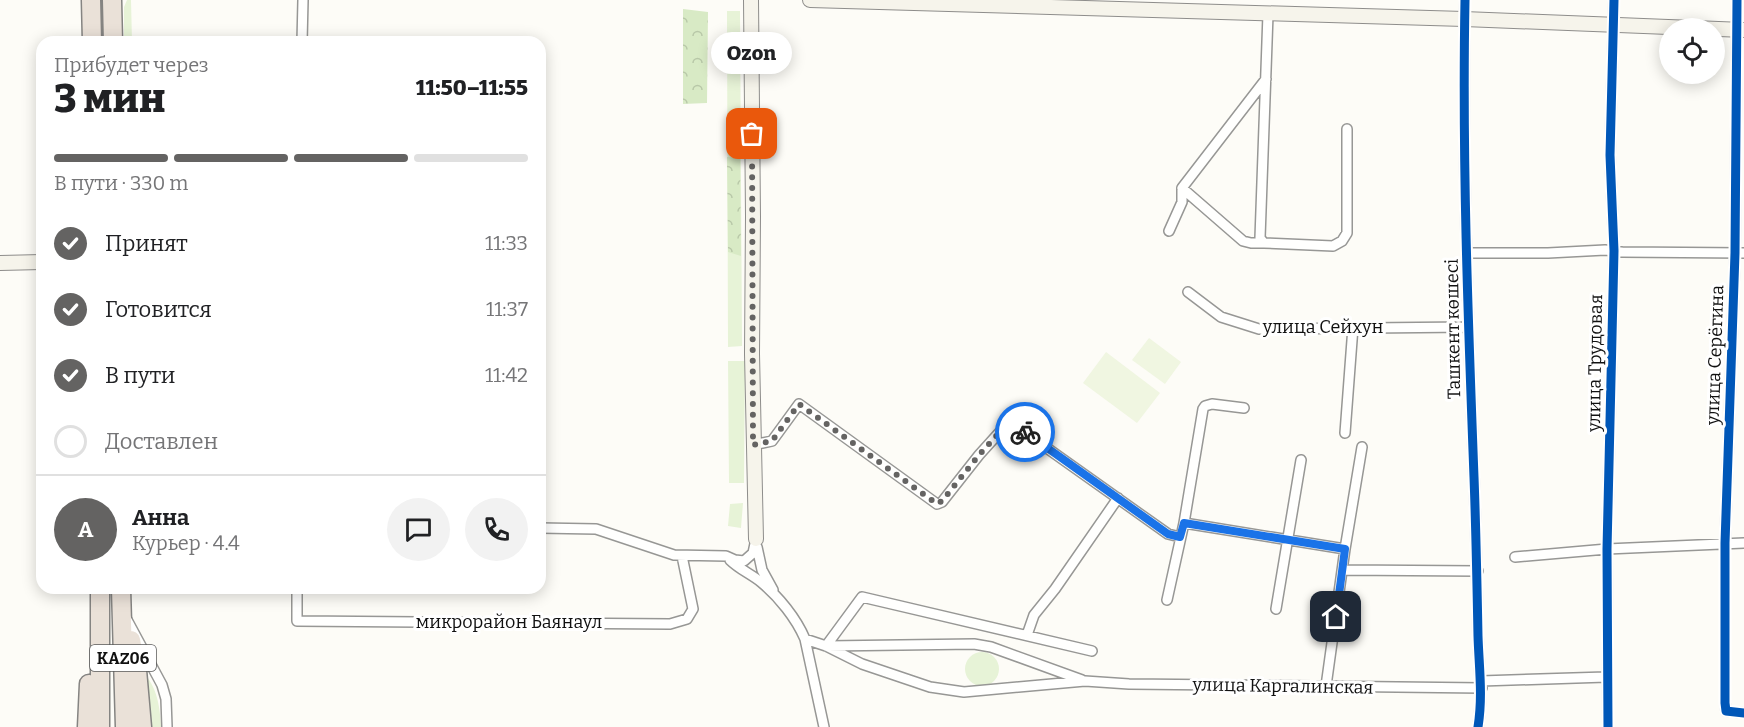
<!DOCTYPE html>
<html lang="ru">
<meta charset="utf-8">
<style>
body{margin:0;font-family:Bitter,serif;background:#f2f2f2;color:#202124;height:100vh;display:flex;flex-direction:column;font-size:22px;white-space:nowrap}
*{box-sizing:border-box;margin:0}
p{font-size:20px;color:#757577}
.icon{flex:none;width:33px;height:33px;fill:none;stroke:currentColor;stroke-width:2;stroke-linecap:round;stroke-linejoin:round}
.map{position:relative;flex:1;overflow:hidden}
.side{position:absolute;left:36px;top:36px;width:510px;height:558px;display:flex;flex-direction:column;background:#fff;border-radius:18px;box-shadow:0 3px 15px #0003}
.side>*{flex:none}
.fabs{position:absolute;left:1659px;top:18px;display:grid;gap:12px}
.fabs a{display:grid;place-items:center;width:66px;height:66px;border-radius:50%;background:#fff;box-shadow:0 3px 15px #0003;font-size:30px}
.pin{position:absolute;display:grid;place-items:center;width:51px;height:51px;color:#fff;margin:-26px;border-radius:12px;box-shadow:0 3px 9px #0006}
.courier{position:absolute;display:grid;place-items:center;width:60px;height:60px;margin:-30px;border:4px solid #1a73e8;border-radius:50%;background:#fff;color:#222;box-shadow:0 2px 8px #0007}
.bubble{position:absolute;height:42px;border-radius:21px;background:#fff;box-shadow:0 3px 15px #0003;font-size:20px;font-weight:800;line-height:42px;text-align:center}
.head em{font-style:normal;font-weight:800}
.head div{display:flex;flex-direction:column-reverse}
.head{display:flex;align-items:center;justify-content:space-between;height:102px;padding:0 18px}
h1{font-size:39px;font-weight:800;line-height:45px}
.bar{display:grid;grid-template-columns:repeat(4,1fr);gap:9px 6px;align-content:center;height:72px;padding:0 18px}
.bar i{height:8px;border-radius:4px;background:#e0e0e0}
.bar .selected{background:#646362}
.bar p{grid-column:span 4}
.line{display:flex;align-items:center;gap:15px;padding:0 18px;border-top:2px solid #e0e0e0}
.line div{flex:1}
.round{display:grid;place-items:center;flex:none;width:63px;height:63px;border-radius:32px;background:#f2f2f2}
ol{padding:0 18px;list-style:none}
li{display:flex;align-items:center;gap:18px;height:66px}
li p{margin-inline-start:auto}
li .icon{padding:6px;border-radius:50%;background:#646362;color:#fff;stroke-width:4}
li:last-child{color:#757577}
li i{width:33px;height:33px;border:3px solid #e0e0e0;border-radius:50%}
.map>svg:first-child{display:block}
.grass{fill:#e7f3d7}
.forest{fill:url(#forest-crowns)}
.pitch{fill:#f0f6e1}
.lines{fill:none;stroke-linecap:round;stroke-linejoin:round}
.street-casing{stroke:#979795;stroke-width:12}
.secondary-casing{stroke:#8e8d8b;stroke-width:16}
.highway-casing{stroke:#858482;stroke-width:21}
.street{stroke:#fffffe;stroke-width:9}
.secondary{stroke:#f6f4eb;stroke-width:14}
.highway{stroke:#eae1d8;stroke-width:18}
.cycleway-casing{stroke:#fff;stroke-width:13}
.cycleway{stroke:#0057b8;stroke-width:9}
.done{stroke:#646362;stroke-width:6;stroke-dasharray:0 10.8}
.route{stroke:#1a73e8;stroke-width:8}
.labels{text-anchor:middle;stroke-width:6;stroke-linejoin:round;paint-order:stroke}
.shield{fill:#fff;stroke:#585858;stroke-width:1.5}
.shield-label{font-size:16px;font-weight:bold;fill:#111}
.street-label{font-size:18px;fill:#111;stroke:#fff}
</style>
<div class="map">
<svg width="1744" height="727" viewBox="0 0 1744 727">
<defs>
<pattern id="forest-crowns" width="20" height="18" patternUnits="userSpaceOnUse" patternTransform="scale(1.5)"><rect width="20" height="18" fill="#d8eac5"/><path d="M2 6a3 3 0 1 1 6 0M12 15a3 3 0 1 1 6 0" fill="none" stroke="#b8c8a8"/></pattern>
</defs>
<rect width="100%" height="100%" fill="#fdfcf7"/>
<path class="grass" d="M 127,0 L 131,0 L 132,42 L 124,42 L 124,7 Z
M 727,11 L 740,11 L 742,346 L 728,347 Z
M 728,361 L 745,361 L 744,483 L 729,483 Z
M 743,503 L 741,528 L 728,526 L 730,504 Z
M965 669a17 17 0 1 1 34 0a17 17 0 1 1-34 0Z
M 142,671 C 157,686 160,706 161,727 L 148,727 Z"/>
<path class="forest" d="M 683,9 L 708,12 L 707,103 L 683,104 Z
M 727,157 L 740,158 L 741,256 L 728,252 Z"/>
<path class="pitch" d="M 1149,338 L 1181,362 L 1165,384 L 1132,360 Z
M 1106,352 L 1160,393 L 1137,423 L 1083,383 Z"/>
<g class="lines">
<g class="street-casing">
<path id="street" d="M 1465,0 C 1462,159 1468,318 1474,477 C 1476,530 1477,583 1478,636 C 1479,667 1483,696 1478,727
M 1737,0 L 1735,253 L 1725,543 L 1725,703 L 1726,711 L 1744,713
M 1268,14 L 1260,238 L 1264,243 L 1333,246 L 1342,241 L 1347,233 L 1347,129
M 302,42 L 303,0
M 1169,231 L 1182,202 L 1182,188
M 1264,243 L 1251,243 L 1243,241 L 1182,188 L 1266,79
M 1468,253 L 1548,253 L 1605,250 L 1622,252 L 1744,253
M 1188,292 L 1221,317 L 1259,329 L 1468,327
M 1345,433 L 1353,327
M 753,445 L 772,441 L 799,404 L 937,504 L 942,502 L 979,455 L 1007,424 L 1013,424 L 1168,534 L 1180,537
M 1184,523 L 1345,549
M 540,528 L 596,529 L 674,555 L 726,556 L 735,560 L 744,561 L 753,553 L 756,539
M 757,547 L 762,570 L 773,590
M 1515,557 L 1607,549 L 1744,543
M 730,560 C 739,569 751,574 761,582 C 779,597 796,618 805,639 L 824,727
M 1343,570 L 1478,571
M 297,588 L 297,621 L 670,624 L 687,619 L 693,609 L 682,556
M 1167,600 L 1184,523 L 1203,409 L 1205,406 L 1212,404 L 1244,408
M 1276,609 L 1301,460
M 126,618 L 162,685 L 166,699 L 167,727
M 1027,635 L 1034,615 L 1055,589 L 1118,498
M 805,639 L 826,646 L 862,664 L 930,687 L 964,692 L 1085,681 L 1129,684 L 1482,688
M 826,646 L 862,597 L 1092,651
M 828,646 L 974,644 L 991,647 L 1082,680
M 1481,681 L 1606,677
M 1326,686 L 1345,549 L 1362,447
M 1608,727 L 1607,549 L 1614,251 L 1610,155 L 1614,0"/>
</g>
<g class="secondary-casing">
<path id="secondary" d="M 751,0 L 753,216 L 752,354 L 756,539
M 810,0 L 1464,19 L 1744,30
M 0,263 L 42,262"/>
</g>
<g class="highway-casing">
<path id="highway" d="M 91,0 L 92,42
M 112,0 L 113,42
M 100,588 L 100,727
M 121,588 L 125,727
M 131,640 L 137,670 L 142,727
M 87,727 L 89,684"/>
</g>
<use href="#street" class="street"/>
<use href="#secondary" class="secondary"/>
<use href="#highway" class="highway"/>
<g class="cycleway-casing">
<path id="cycleway" d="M 1465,0 C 1462,159 1468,318 1474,477 C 1476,530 1477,583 1478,636 C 1479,667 1483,696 1478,727
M 1737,0 L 1735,253 L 1725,543 L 1725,703 L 1726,711 L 1744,713
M 1608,727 L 1607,549 L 1614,251 L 1610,155 L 1614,0"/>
</g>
<use href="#cycleway" class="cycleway"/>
</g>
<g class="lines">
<path class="done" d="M 752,134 L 753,445 L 772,441 L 799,404 L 937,504 L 942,501 L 979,455 L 1007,424 L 1013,424 L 1025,432"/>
<path class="route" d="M 1025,432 L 1168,534 L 1180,537 L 1184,523 L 1345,549 L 1336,617"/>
</g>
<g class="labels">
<rect class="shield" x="90" y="645" width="66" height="26" rx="4.5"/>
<g class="shield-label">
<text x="123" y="664">KАZ06</text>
</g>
<g class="street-label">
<text x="1323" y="333">улица Сейхун</text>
<text transform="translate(1453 329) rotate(-91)" y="6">Ташкент көшесі</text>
<text transform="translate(1715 355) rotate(-88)" y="6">улица Серёгина</text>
<text transform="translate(1595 363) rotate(-89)" y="6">улица Трудовая</text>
<text x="509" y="628">микрорайон Баянаул</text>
<text transform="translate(1283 686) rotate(1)" y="6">улица Каргалинская</text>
</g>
</g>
</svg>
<div class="fabs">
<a><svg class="icon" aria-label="locate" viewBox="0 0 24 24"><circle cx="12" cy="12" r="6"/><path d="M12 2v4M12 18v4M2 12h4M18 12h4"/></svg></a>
</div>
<div class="pin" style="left:752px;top:134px;background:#ea580c"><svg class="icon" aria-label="bag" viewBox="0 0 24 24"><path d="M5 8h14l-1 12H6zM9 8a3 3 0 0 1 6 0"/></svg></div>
<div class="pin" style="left:1336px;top:617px;background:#1f2937"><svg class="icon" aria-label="home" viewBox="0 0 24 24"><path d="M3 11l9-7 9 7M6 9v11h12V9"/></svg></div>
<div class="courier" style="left:1025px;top:432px"><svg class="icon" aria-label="bike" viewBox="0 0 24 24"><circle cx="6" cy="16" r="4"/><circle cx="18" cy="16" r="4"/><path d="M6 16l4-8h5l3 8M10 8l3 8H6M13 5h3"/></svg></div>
<div class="bubble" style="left:711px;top:32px;width:81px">Ozon</div>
<section class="side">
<div class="head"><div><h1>3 мин</h1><p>Прибудет через</p></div><em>11:50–11:55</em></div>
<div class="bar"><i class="selected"></i><i class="selected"></i><i class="selected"></i><i></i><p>В пути · 330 m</p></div>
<ol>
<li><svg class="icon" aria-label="check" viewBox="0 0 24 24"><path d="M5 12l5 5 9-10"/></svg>Принят<p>11:33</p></li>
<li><svg class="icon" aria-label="check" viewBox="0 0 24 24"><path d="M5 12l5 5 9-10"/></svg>Готовится<p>11:37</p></li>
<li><svg class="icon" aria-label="check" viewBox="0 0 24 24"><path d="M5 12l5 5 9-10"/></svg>В пути<p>11:42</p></li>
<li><i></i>Доставлен</li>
</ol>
<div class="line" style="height:108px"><b class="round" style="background:#646362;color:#fff">А</b><div><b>Анна</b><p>Курьер · 4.4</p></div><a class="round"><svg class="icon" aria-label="chat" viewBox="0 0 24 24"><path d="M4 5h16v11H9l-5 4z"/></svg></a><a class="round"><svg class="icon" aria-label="phone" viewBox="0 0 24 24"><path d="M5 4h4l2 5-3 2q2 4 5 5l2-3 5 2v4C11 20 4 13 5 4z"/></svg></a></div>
</section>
</div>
